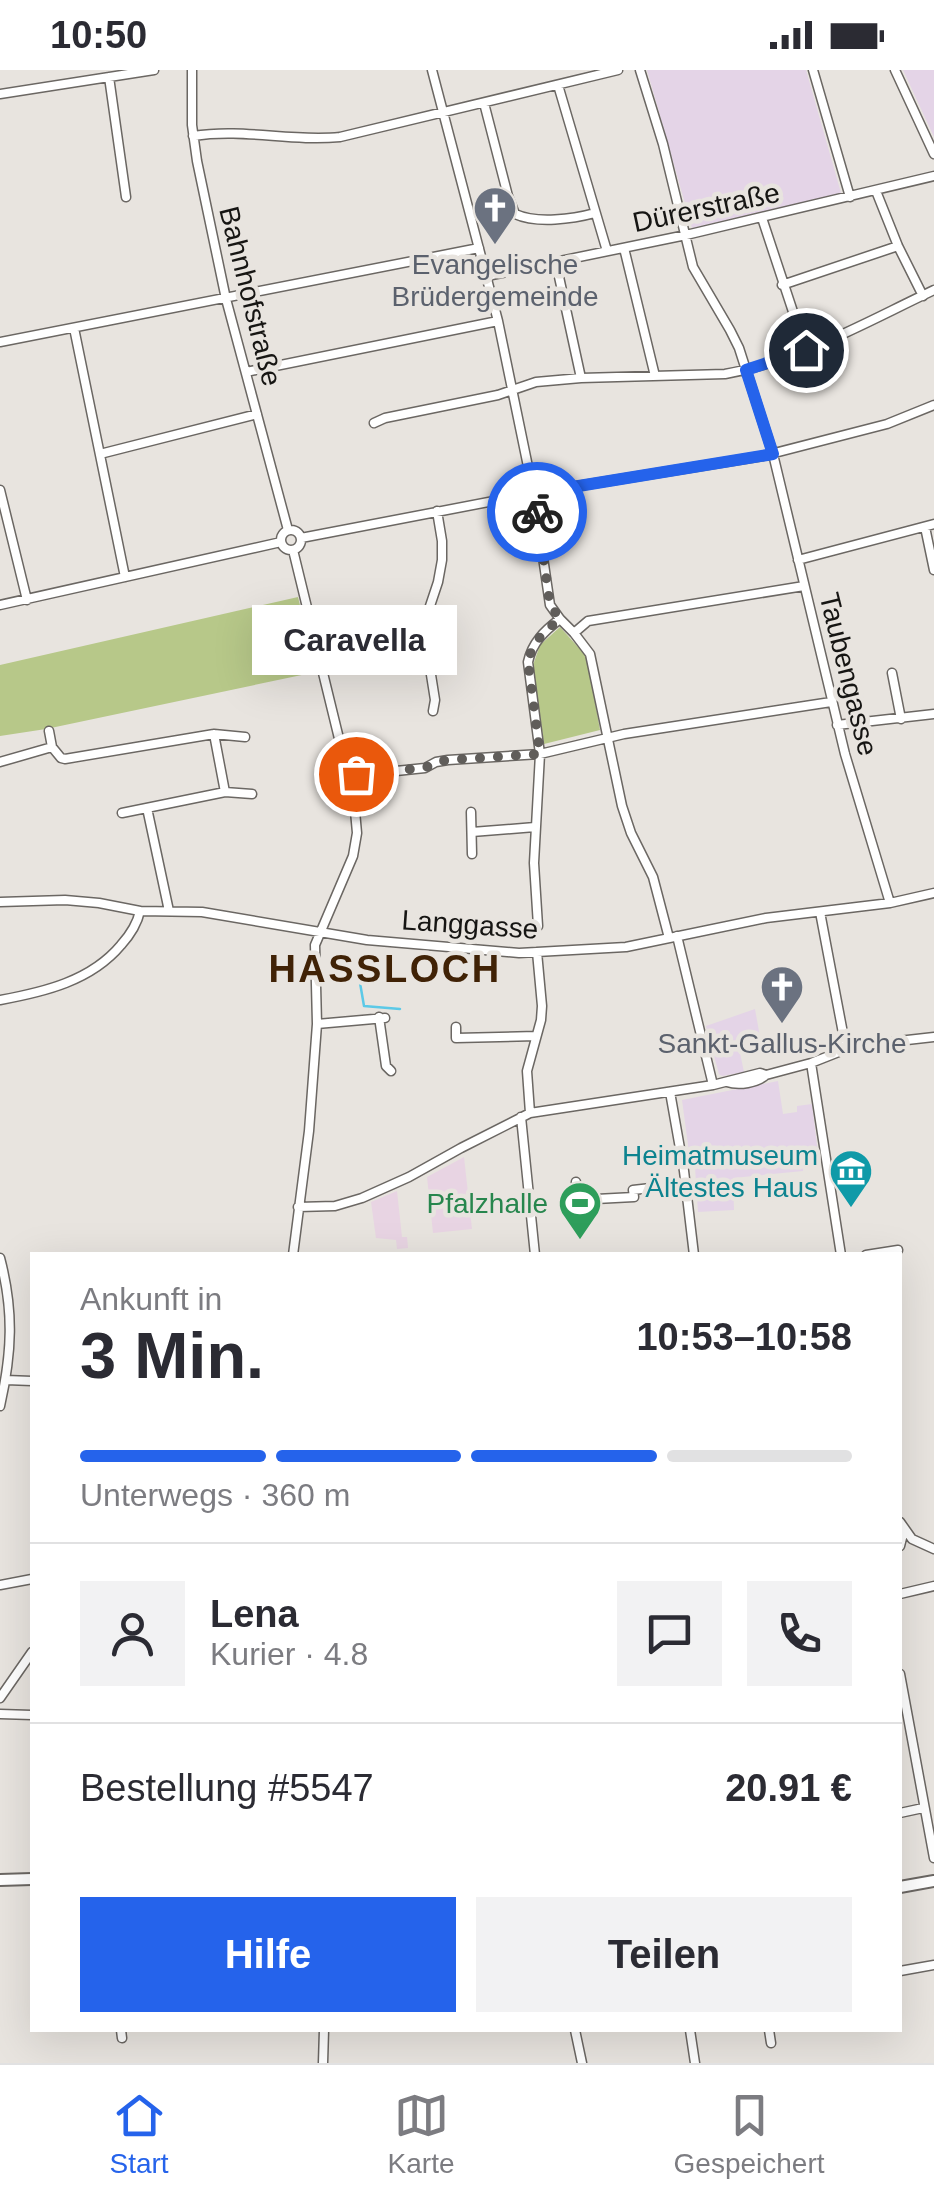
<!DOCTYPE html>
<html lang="de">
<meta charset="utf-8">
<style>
body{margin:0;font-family:Arial,sans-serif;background:#f2f2f3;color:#2b2b33;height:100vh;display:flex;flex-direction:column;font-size:38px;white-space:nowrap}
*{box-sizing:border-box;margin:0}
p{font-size:32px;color:#7c7c81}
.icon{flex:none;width:55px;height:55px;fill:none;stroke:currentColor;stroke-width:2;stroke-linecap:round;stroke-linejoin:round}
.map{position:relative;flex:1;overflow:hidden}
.details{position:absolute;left:30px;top:1182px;width:872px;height:780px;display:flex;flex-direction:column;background:#fff;border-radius:0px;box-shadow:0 10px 40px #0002}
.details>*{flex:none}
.pin{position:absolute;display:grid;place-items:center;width:85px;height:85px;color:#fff;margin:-42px;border:5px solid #fff;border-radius:50%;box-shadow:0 2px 10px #0007}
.courier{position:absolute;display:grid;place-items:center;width:100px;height:100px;margin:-50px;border:8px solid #2563eb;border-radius:50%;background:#fff;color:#222;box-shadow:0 2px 12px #0007}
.bubble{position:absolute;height:70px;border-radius:0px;background:#fff;box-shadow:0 10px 40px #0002;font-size:32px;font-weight:800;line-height:70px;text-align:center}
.overview em{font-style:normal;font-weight:800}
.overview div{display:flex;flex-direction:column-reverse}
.overview{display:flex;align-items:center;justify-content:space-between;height:170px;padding:0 50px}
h1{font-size:65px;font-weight:800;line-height:75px}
.bar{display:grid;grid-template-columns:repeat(4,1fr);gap:15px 10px;align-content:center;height:120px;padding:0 50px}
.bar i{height:12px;border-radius:8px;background:#e1e1e2}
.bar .active{background:#2563eb}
.bar p{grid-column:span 4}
.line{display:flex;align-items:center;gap:25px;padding:0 50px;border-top:2px solid #e1e1e2}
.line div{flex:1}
.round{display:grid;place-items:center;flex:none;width:105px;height:105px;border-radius:0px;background:#f2f2f3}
.button{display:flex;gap:20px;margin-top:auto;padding:20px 50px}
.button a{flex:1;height:115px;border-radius:0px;background:#2563eb;color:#fff;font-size:40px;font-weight:800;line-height:115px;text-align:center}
.button a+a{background:#f2f2f3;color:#2b2b33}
.status{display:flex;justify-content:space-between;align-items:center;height:70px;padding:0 50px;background:#fff;direction:ltr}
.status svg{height:28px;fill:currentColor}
.tabs{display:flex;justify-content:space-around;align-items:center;height:140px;border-top:2px solid #e1e1e2;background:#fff;font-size:28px;color:#7c7c81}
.tabs a{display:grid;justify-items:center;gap:5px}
.tabs .active{color:#2563eb}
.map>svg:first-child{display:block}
.commercial{fill:#e8d4e3}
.education{fill:#e4d4e7}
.green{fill:#b7c889}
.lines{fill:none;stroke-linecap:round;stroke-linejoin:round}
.stream{stroke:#5cc9e7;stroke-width:2.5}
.minor-casing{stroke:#6b6763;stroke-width:11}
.major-casing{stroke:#6b6763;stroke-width:14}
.minor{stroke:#fff;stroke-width:8}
.major{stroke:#fff;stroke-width:10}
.done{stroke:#605d5a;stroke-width:10;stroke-dasharray:0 18}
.route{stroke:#2563eb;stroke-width:12}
.labels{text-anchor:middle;stroke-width:9;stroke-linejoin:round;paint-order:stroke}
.street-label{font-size:28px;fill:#161513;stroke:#e8e4df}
.worship-label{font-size:28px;fill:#5b616d;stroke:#e8e4df}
.culture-label{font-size:28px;fill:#0d838f;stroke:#e8e4df;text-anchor:end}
.leisure-label{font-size:28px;fill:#27864d;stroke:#e8e4df;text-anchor:end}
.district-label{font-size:38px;font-weight:bold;letter-spacing:2.5px;fill:#402206;stroke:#e8e4df}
</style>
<div class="status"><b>10:50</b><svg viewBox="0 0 49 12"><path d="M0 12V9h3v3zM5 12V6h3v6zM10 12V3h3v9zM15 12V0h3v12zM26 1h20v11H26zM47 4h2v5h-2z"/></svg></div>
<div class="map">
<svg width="934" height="1993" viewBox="0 0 934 1993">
<rect width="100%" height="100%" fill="#e8e4df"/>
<path class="commercial" d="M 464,1087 L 472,1159 L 433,1163 L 427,1107 Z
M 397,1121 L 402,1167 L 407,1167 L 408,1178 L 397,1179 L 396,1170 L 376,1168 L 371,1132 Z"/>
<path class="education" d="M 647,0 L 806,0 L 841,123 L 692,158 Z
M 903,0 L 934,0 L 934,67 Z
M 755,939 L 762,978 L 740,983 L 744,1002 L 722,1006 L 719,1004 L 706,956 Z
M 778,1011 L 783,1044 L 797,1042 L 797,1036 L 812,1034 L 819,1092 L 804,1093 L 803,1101 L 733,1108 L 734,1140 L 698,1142 L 695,1097 L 691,1097 L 682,1030 Z"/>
<path class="green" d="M 298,527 L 316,602 L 46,659 L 0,666 L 0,595 Z
M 560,557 L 587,587 L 600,660 L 544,674 L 533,595 L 540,575 Z"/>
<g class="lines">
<path class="stream" d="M 359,907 L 364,936 L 400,939"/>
<g class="minor-casing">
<path id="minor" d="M 192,0 L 192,55 L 197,91 L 226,229 L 288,460
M 432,0 L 498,251 L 532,416
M 640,0 L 663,74 L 693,197 L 730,260 L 739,278 L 773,384 L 845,684 L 890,833
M 813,0 L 850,127
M 895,0 L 934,84
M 109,7 L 126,127
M 558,15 L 607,181
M 0,24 L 154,0
M 484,33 L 508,126 L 515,144 C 537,154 573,149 595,143
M 193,66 C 244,58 290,72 340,67 L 618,0
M 876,121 L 898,176 L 923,226
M 762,148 L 806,281
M 624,178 L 655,306
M 556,193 L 581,308
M 487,206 L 686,165 L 934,106
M 782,215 L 898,176
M 74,258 L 125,507
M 0,272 L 479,178
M 246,302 L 498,251
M 374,353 L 385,348 L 498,325 L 536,312 L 581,308 L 725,304 C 799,291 866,252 934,220
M 100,384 L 257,344
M524 424a9 9 0 1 1 18 0a9 9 0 1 1-18 0Z
M 0,420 L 27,530
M 541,422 L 763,386 L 887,354 L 934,335
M 535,433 L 550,535 L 560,549 L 574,563 L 590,584 L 622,736 L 631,763 L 653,807 L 669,868
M 925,457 L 934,500
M281 470a10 10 0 1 1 20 0a10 10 0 1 1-20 0Z
M 301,468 L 525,425
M 798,490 L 934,454
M 0,535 L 281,472
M 574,563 L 588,551 L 804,516
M 892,603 L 901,649
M 433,641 L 435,630 L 425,567 L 427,545 L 438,512 L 442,490 L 442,471 L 437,441
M 837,655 L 934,644
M 49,661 L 52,677 L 61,688 L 65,689 L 214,664 L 245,667
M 214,664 L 225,722
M 0,692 L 52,677
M 348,706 L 425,698 L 436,692 L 448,690 L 540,684 L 624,664 L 831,632
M 147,738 L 169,841
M 471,742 L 472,784
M 122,743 L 225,722 L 252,724
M 472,762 L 535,757
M 0,832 L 65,830 L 99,833 L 140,841 L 202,842 L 367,870 L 519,883 L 626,877 L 766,848 L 890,833 L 934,823
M 820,842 L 846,979
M 538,856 L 534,793 L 540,684 L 528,592 C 532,573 544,561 560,549
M 677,866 L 713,1015
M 0,930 C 44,922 91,911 121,875 C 130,865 137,855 140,841
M 379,947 L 386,996 L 391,1001
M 317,954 L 385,948
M 456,957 L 456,968 L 536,966
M 811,993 L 841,1185
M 727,1012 C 739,1016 757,1013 766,1005 L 811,993 L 854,976 L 934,967
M 670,1022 L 684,1101 L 694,1185
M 530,1043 L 527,1001 L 541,950 L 542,936 L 537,882
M 521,1047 L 535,1185
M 576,1112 L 577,1130 L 634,1127 L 633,1120 L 686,1114
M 298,1137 L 335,1136 L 362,1128 L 409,1107 L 461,1078 L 530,1043 L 713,1015 L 760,1003 L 766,1005
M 293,1185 L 309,1061 L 317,954 L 315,875 L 353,786 L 357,763 L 354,730 L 293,480
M 866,1185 L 898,1180
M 0,1188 C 14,1241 12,1283 0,1336
M 6,1310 L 32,1311
M 900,1452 L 912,1469 L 934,1479
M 900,1476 L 904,1460
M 0,1515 L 32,1509
M 900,1524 L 934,1516
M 900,1604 L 934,1788
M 0,1628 L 32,1582
M 0,1644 L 32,1645
M 900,1743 L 923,1738
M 900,1901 L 934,1895
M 121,1960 L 122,1968
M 575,1960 L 582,1993
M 690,1960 L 695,1993
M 769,1960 L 771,1973
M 323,1993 L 324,1960"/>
</g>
<g class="major-casing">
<path id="major" d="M 0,1810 L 32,1809
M 900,1817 L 934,1811"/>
</g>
<use href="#minor" class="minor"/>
<use href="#major" class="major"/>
</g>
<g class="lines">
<path class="done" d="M 356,704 L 425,698 L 436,692 L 448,690 L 540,684 L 528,592 C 532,573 544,561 560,549 L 550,535 L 537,442"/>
<path class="route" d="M 537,442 L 535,432 L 541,427 L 542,422 L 773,384 L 746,300 L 806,280"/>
</g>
<defs>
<g id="church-pin" transform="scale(2.25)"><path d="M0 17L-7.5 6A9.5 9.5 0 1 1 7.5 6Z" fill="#6b7280" stroke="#e8e4df"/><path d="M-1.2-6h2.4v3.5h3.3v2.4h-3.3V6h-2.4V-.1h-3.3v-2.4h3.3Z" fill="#fff"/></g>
<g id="museum-pin" transform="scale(2.25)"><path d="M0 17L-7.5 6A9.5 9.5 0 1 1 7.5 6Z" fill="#0f9aa8" stroke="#e8e4df"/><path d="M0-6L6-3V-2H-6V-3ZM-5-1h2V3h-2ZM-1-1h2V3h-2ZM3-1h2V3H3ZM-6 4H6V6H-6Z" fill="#fff"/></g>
<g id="stadium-pin" transform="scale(2.25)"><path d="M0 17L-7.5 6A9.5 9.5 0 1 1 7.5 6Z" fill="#2e9e5b" stroke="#e8e4df"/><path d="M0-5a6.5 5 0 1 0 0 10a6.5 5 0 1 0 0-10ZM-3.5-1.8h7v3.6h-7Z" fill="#fff"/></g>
</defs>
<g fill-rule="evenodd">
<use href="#church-pin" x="495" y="138"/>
<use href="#church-pin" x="782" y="917"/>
<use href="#museum-pin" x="851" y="1101"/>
<use href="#stadium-pin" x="580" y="1133"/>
</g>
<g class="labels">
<g class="street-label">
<text transform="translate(706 137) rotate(-12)" y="10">Dürerstraße</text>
<text transform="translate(251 226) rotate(76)" y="10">Bahnhofstraße</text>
<text transform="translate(849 604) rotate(76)" y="10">Taubengasse</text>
<text transform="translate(470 854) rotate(4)" y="10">Langgasse</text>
</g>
<g class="worship-label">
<text x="495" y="204">Evangelische<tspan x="495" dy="32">Brüdergemeinde</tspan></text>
<text x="782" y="983">Sankt-Gallus-Kirche</text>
</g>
<g class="culture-label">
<text x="818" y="1095">Heimatmuseum<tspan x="818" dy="32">Ältestes Haus</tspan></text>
</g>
<g class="leisure-label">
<text x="548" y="1143">Pfalzhalle</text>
</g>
<g class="district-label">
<text x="385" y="912">HASSLOCH</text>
</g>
</g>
</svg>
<div class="pin" style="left:356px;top:704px;background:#ea580c"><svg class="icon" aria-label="bag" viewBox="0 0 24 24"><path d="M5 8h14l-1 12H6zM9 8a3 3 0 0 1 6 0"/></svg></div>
<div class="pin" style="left:806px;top:280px;background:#1f2937"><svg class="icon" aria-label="home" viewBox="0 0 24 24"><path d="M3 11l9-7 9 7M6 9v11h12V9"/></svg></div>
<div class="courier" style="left:537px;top:442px"><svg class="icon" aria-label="bike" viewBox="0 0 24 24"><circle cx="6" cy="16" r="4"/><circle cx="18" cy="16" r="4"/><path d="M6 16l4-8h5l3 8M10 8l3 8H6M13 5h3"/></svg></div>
<div class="bubble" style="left:252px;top:535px;width:205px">Caravella</div>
<section class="details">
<div class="overview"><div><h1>3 Min.</h1><p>Ankunft in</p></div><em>10:53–10:58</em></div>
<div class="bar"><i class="active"></i><i class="active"></i><i class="active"></i><i></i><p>Unterwegs · 360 m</p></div>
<div class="line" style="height:180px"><a class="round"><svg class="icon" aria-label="person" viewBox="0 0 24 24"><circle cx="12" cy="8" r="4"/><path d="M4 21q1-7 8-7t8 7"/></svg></a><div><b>Lena</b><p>Kurier · 4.8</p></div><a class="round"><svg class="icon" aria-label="chat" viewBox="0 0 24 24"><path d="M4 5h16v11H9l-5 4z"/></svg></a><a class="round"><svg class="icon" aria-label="phone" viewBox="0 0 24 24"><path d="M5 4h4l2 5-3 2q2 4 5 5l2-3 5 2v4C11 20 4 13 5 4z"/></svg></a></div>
<div class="line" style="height:130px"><div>Bestellung #5547</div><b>20.91 €</b></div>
<div class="button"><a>Hilfe</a><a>Teilen</a></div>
</section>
</div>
<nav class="tabs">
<a class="active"><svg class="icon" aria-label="home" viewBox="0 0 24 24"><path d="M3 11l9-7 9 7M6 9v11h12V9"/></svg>Start</a>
<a><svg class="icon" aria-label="map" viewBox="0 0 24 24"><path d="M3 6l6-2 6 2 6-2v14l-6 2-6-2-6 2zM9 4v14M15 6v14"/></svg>Karte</a>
<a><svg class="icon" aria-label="saved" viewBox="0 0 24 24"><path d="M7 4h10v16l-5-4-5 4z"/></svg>Gespeichert</a>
</nav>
